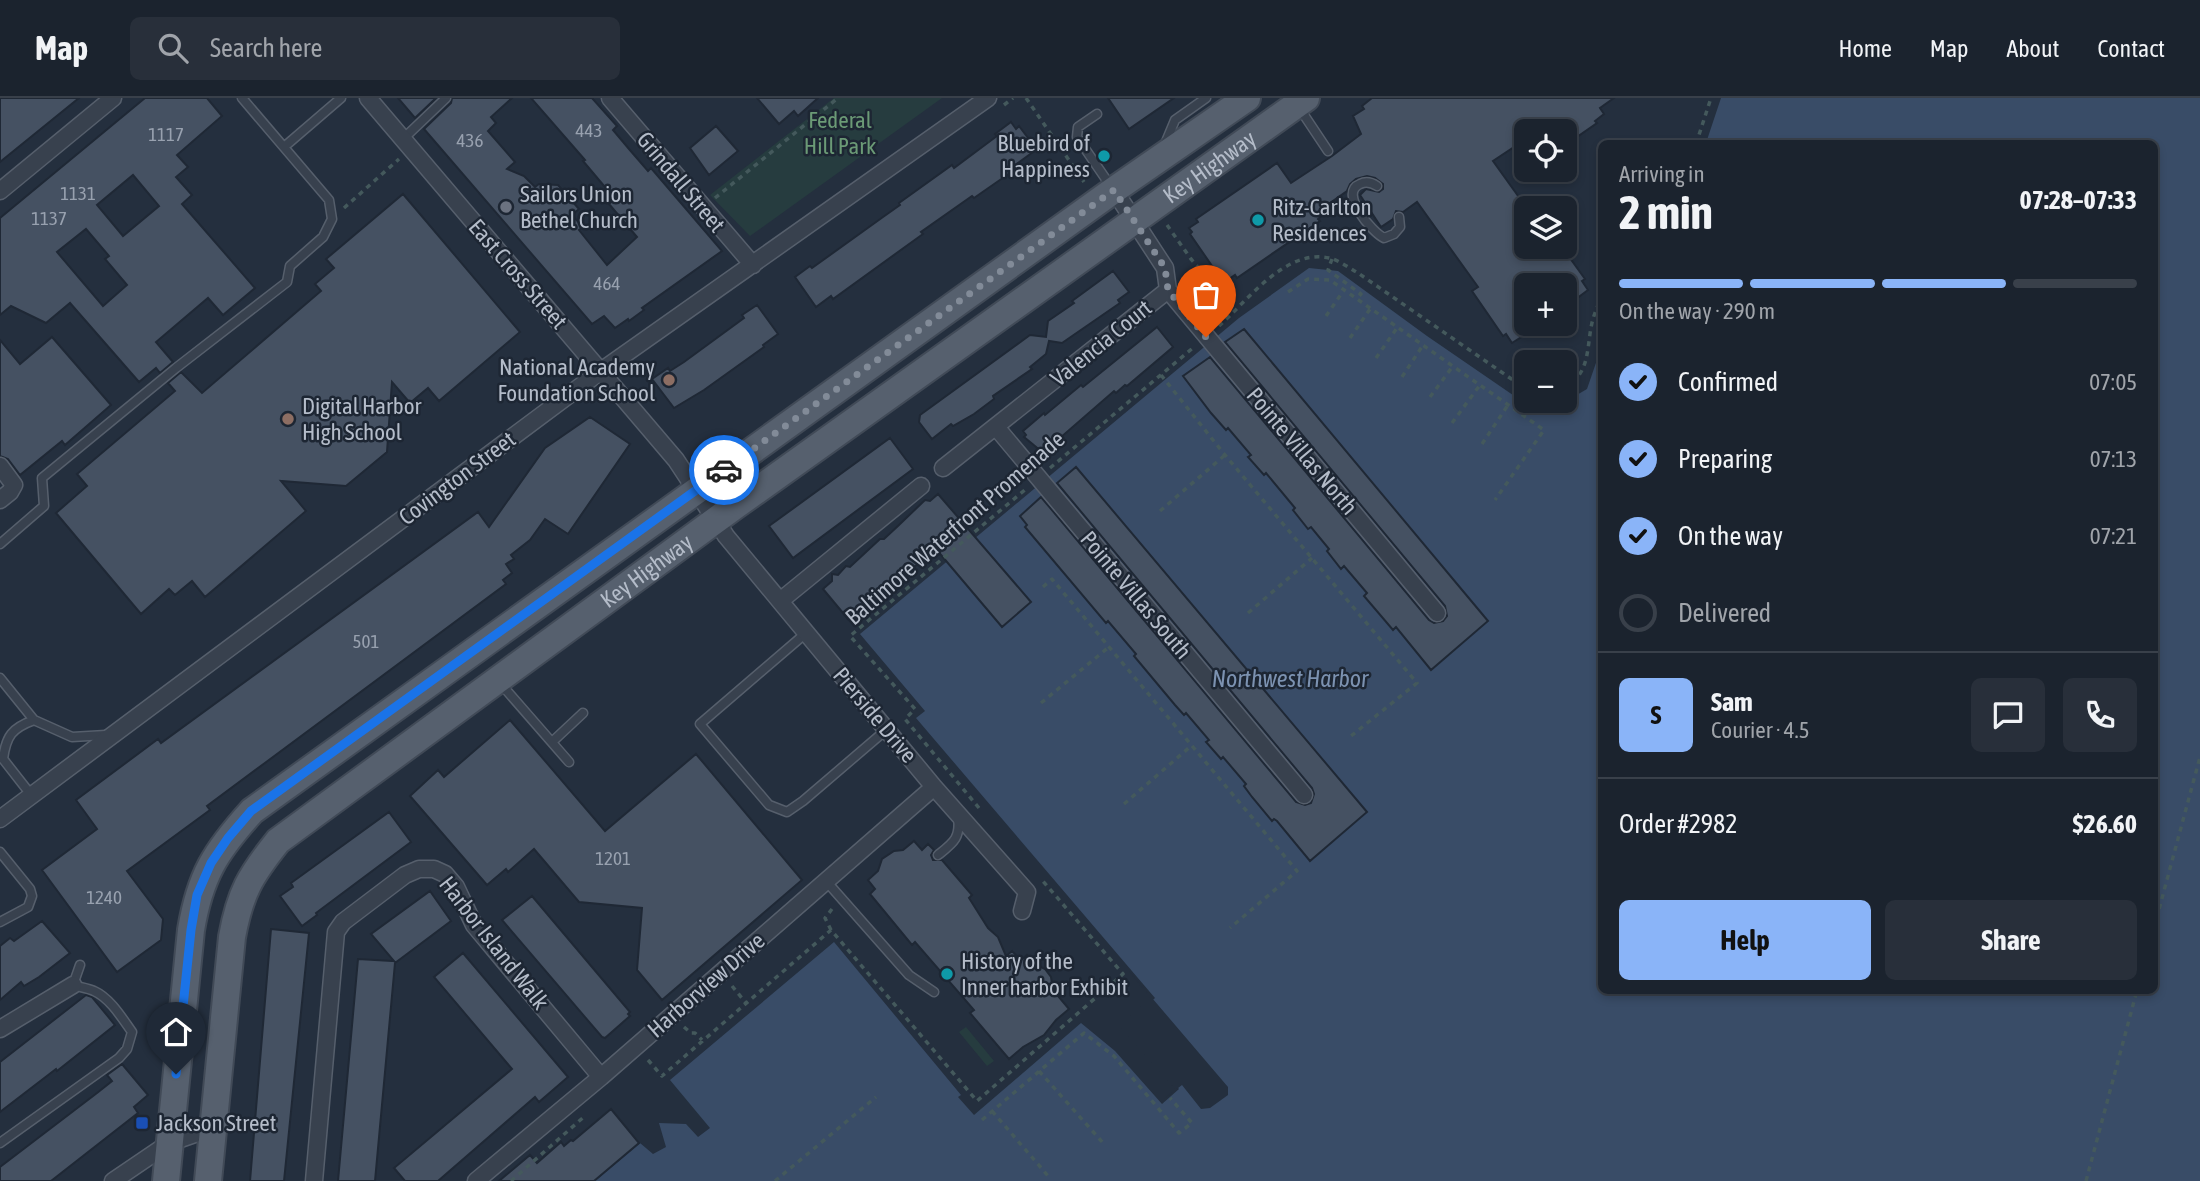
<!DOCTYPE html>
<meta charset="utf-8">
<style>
body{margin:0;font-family:"Asap Condensed",sans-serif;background:#282f3a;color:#f1f3f6;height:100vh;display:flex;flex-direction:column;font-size:26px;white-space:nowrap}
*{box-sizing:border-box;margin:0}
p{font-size:23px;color:#a0a4aa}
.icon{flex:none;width:38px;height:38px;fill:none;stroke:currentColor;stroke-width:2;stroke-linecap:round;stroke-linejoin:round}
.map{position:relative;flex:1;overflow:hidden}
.drawer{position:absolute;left:1598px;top:42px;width:560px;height:854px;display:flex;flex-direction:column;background:#1b232e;border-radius:10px;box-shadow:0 4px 10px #0003,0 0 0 2px #39404a}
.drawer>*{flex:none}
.controls{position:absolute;left:1514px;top:21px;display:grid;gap:14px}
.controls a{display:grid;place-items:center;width:63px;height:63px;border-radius:10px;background:#1b232e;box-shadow:0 4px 10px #0003,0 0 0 2px #39404a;font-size:35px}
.pin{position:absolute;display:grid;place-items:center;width:60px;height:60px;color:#fff;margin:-72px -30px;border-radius:50% 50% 50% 0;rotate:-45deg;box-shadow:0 0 7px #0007}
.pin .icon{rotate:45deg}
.courier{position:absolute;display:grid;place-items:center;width:70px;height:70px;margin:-35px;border:5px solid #1a73e8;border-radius:50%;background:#fff;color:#222;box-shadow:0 2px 9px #0007}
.overview em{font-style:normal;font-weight:700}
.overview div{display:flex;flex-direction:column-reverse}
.overview{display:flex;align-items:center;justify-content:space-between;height:119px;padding:0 21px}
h1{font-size:46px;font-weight:700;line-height:52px}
.bar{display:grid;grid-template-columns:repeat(4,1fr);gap:10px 7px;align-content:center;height:84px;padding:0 21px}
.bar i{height:9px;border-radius:5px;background:#39404a}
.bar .active{background:#8ab4f8}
.bar p{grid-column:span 4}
.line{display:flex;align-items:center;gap:18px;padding:0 21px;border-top:2px solid #39404a}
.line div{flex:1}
.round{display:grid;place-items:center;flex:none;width:74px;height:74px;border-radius:10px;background:#282f3a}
ol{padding:0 21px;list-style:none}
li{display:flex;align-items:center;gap:21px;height:77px}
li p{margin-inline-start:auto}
li .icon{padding:7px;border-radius:50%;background:#8ab4f8;color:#111;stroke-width:4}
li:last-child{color:#a0a4aa}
li i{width:38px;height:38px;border:4px solid #39404a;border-radius:50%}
.cta{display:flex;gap:14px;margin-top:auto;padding:14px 21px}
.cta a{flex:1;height:80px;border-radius:10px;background:#8ab4f8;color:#111;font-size:28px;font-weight:700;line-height:80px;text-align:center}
.cta a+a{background:#282f3a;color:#f1f3f6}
header{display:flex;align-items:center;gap:42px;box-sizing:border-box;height:98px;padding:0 35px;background:#1b232e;border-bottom:2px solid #39404a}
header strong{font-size:33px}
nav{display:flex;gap:38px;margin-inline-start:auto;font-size:24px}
.search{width:490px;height:63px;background:#282f3a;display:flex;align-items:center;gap:18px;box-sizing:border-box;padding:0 24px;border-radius:10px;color:#a0a4aa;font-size:26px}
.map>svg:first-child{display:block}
.green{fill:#263c3f}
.water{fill:#394c67}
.pier{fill:#242f3e}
.building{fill:#455162;stroke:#1f2835;stroke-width:2;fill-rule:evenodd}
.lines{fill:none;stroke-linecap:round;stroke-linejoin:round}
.lane-casing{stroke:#565f6c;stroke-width:11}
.street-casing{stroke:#565f6c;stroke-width:19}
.primary-casing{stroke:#414a57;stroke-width:30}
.path{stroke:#44595c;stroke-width:3.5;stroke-dasharray:5 5;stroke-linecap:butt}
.lane{stroke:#38414e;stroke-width:8}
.street{stroke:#38414e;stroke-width:16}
.primary{stroke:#56606e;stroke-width:26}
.done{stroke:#828b98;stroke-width:7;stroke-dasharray:0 12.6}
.route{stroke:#1a73e8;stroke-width:9}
.culture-dot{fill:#0f9aa8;stroke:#1d2633;stroke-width:2.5}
.worship-dot{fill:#6b7280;stroke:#1d2633;stroke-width:2.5}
.education-dot{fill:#8d6e63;stroke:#1d2633;stroke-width:2.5}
.transit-dot{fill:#1a4fb4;stroke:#1d2633;stroke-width:2.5}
.labels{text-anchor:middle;stroke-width:5;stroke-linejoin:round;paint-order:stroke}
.number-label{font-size:19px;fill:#98a1af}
.park-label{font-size:23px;fill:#6b9a76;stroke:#1d2633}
.poi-label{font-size:23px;fill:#b4bcc9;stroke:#1d2633;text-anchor:start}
.street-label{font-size:23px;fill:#b4bcc9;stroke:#1d2633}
.water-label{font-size:24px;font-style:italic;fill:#7c92b1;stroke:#1d2633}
</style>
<header>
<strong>Map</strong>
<div class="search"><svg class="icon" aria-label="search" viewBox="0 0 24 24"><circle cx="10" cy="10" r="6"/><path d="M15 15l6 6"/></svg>Search here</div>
<nav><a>Home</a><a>Map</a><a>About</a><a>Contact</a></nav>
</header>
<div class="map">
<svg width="2200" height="1083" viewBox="0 0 2200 1083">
<rect width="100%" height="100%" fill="#242f3e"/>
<path class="green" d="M 834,0 L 942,0 L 750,138 L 710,97 Z
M 966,929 L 994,963 L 987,968 L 959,934 Z"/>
<path class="water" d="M 1721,0 L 2200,0 L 2200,1083 L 595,1083 L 640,1045 L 653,1056 L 666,1049 L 659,1025 L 686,1026 L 698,1039 L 710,1030 L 670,982 L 834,844 L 961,997 L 958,999 L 974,1017 L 1081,925 L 1115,953 L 1162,1006 L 1179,991 L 1124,928 L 1155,900 L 916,620 L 925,613 L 860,536 L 1239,220 L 1309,170 L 1338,173 L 1427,238 L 1526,306 L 1558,308 L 1587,291 L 1598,259 L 1601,239 L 1601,892 L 2154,892 L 2154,46 L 1706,45 Z"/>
<path class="pier" d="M 1129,873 L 1228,989 L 1228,997 L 1210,1010 L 1201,1011 L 1182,987 L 1164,1001 L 1175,991 L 1121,930 L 1121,926 L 1150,900 Z"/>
<path class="building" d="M 0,0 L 79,0 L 0,64 Z
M 145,0 L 207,0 L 222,18 L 177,57 L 188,69 L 176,79 L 192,97 L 182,106 L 255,190 L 223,217 L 208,200 L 156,244 L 173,264 L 160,275 L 156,270 L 139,284 L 70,205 L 46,225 L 11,208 L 0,217 L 0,120 ZM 133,77 L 159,108 L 123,138 L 97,107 ZM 86,131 L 109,158 L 105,161 L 127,187 L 103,208 L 57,154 Z
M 398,0 L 436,0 L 415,20 Z
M 452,0 L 512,0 L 491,19 L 496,25 L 488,33 L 515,64 L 507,71 L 524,78 L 535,89 L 539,86 L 558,87 L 579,111 L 572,117 L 583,129 L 579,132 L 607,167 L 637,139 L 609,106 L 615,101 L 583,63 L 585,62 L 531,0 L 592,0 L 617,28 L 613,32 L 629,51 L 648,73 L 651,70 L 722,153 L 642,210 L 644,212 L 629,223 L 628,221 L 615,230 L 604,218 L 592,226 L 424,31 L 451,5 Z
M 757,0 L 818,0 L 798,18 L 794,13 L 779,26 Z
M 1108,0 L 1174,0 L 1129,31 Z
M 1372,0 L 1614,0 L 1600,10 L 1604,16 L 1595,23 L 1597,25 L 1564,48 L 1564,33 L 1526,33 L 1526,41 L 1493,63 L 1526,109 L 1526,149 L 1562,149 L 1585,181 L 1582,183 L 1588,192 L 1564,210 L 1564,187 L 1526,187 L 1526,236 L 1512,245 L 1506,236 L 1503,238 L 1472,193 L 1478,189 L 1417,104 L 1403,114 L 1396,113 L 1393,121 L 1381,129 L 1360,97 L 1366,91 L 1379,94 L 1383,91 L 1383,86 L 1375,80 L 1367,78 L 1356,81 L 1350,86 L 1347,93 L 1323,110 L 1326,114 L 1318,121 L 1320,123 L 1237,180 L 1235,177 L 1226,183 L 1223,179 L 1221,181 L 1190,136 L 1192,134 L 1189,130 L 1198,124 L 1196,121 L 1277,65 L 1291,85 L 1332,58 L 1361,36 L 1353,18 L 1364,11 L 1362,8 Z
M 1011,24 L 1016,31 L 1019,28 L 1028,40 L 1025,43 L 1033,54 L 1018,65 L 1020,68 L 974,100 L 972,98 L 921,134 L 923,136 L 833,201 L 831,198 L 816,209 L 795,179 L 810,168 L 812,170 L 883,119 L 900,107 L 899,105 L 952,67 L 954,70 L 997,38 L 995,36 Z
M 716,28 L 738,53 L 709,77 L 690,50 Z
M 403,96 L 520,234 L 439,303 L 428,290 L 410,305 L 392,284 L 387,354 L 346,388 L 281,383 L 306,413 L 205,499 L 192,483 L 175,497 L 169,491 L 141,516 L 56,415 L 87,388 L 77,376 L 175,293 L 168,285 L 181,274 L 202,295 L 321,193 L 315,186 L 334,170 L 326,161 Z
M 1113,173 L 1129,194 L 1118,202 L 1120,205 L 1062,245 L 1049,243 L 1046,256 L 1030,269 L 1032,271 L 993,298 L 994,301 L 974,316 L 953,328 L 951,326 L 932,341 L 919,324 L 920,317 L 1030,237 L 1046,239 L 1048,223 L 1074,205 L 1072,203 Z
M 757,207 L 778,236 L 763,247 L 764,249 L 704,292 L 674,310 L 652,281 L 668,270 L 670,273 L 684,264 L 744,220 L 742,217 Z
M 1157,229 L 1173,249 L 1127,288 L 1125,287 L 1116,295 L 1114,293 L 1052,347 L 1041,353 L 1024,339 L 1026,337 L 1023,333 L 1044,315 L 1045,317 L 1081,287 L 1083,289 Z
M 1244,231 L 1488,523 L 1431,572 L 1396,529 L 1393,532 L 1364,498 L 1367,495 L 1344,468 L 1341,471 L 1327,453 L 1329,451 L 1311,429 L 1308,431 L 1293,412 L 1295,410 L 1266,375 L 1264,377 L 1248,359 L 1251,357 L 1228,330 L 1226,332 L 1211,315 L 1183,278 L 1210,259 L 1429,522 L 1434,525 L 1443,523 L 1447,518 L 1445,508 L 1225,244 Z
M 52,239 L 111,307 L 65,347 L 62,343 L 20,377 L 8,361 L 0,358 L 0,242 L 20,266 Z
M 590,319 L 630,346 L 568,436 L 545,421 L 530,442 L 511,457 L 514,461 L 506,466 L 512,475 L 503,482 L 506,486 L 207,708 L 210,712 L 127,773 L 163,821 L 161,842 L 117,874 L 42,772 L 97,731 L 76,702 L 158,641 L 161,645 L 478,414 L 489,429 L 545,350 Z
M 890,340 L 913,371 L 793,460 L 769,428 Z
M 1076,369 L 1367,714 L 1310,763 L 1277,723 L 1274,721 L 1272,723 L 1252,699 L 1244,688 L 1246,686 L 1223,659 L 1221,661 L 1206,644 L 1209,642 L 1186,615 L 1184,617 L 1175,607 L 1134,558 L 1136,556 L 1108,523 L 1106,525 L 1025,429 L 1027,427 L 1020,418 L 1041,399 L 1296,704 L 1305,707 L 1311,705 L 1314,696 L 1312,690 L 1057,385 Z
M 938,396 L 1031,504 L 1002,529 L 936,451 L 859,515 L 857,513 L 848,521 L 823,491 L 832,483 L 832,476 L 838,477 L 846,468 L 850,469 L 880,441 L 884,441 L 899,427 L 925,402 L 930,403 Z
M 510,622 L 605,733 L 696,656 L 802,782 L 662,902 L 637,872 L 642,810 L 579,804 L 534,751 L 508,774 L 506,771 L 487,787 L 410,698 L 438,672 L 444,679 Z
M 389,714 L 411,744 L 316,815 L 317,817 L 302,828 L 280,798 L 293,789 L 291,785 Z
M 914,743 L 922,752 L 928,746 L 934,752 L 931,757 L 933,762 L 942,762 L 972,797 L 969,800 L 988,830 L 998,839 L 1006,858 L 1012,853 L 1021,862 L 1027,857 L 1035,866 L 1045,871 L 1051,879 L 1053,892 L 1069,911 L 1056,922 L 1044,937 L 1023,949 L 1009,961 L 970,915 L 974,912 L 915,844 L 912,847 L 870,796 L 875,791 L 868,782 L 878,773 L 882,761 L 894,753 L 903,752 Z
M 430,793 L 451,823 L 395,865 L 375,1083 L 338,1083 L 358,861 L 394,863 L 371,836 Z
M 532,798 L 630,914 L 628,916 L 630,918 L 605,940 L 602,939 L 502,822 Z
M 42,823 L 70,855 L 39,879 L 24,888 L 21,884 L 0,902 L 0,848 L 10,840 L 14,843 Z
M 271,831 L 309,835 L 284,1083 L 250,1083 Z
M 463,855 L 568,979 L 539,1004 L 535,999 L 438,1083 L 405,1083 L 394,1070 L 512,971 L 434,879 Z
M 86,897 L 92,899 L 115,927 L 57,973 L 56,971 L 0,1014 L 0,964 Z
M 122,966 L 148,997 L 134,1009 L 138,1015 L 51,1083 L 0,1083 L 0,1069 L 97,995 L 112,983 L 107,977 Z
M 611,1011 L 639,1045 L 594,1083 L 499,1083 L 530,1057 L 537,1065 L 561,1044 L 564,1048 L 571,1042 L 573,1043 Z"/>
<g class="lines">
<g class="lane-casing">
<path id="lane" d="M 1300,11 L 1328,53
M 1097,16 L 1078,29 L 1077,39 L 1112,90
M 403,41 L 446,0
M 1165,46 L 1175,22 L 1206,0
M 284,49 L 341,0
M 1377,88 C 1371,84 1366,83 1360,86 C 1338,95 1372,134 1384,140 L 1394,136 L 1400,129 L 1399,119
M 0,446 L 44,408 L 42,380 L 176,270 L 287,184 L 290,168 L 323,139 L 332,121 L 329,102 L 242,0
M 806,535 L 700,626 L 769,707 L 787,714 L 803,703 L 886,632
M 0,580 L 34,622
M 501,586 L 569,664
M 552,644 L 583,615
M 32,698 L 3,661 C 6,638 12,630 34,622 L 72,639 L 106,637
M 0,754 L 30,791 L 32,798 L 28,809 L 0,824
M 938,757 C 953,745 961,740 958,719
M 826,783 L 909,877 L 934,894
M 0,1045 L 119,960 L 127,951 L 132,934 C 122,920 110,900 94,893 C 88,890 79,889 73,887 L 80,867"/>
</g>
<g class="street-casing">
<path id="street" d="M 368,0 L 676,362 L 726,438 L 934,689 L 1027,794 L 1022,813
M 610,0 L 753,167
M 0,93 L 113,0
M 1168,192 L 1437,515
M 996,329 L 1304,697
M 0,368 L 14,387 L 10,394 L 0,402
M 943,370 L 1168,192 L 1165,170 L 1114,92
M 780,503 L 921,388
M 0,721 L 601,273 L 988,0
M 0,931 L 73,887
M 113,1083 L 169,1045 L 212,1030
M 314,1083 L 336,834 L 343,824 L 405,777 L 419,771 L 434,771 L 445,776 L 456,789 L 474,827 L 601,979
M 476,1083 L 601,979 L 934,689"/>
</g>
<g class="primary-casing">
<g id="primary">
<path d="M 166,1083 L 191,832 C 200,778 215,754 252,713 L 1114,92 L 1247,0"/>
<path id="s1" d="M 208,1083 L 232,839 C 240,795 250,778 278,743 L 735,408 L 1306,0"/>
</g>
</g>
<path class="path" d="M 1026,0 L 1084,84
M 1004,7 L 1013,0
M 1696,46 L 1711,0
M 715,100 L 838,0
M 344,110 L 399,61
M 1167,127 L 1191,161 L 1236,213
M 1332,161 L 1328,172 L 1361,196 L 1357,201
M 1288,194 L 1308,181 L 1330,182 L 1544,332 L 1495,402
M 1326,218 L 1344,192
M 1219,228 C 1247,203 1286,150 1329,160 C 1339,162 1349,170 1358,175 L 1526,291
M 1350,240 L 1370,211
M 1376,260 L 1397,230
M 1161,277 L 1225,357 L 1417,585 L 1351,638
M 1402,279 L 1423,247
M 1564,289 C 1592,277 1586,245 1593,221 C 1595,214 1598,207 1601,200
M 1430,299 L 1453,268
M 1452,325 L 1480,287
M 1482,346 L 1508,307
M 1050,370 L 1194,249
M 1160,413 L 1225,357
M 1043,489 L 1052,481 L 1297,773 L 1230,830
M 1248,515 L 1312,460
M 1041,605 L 1109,549
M 1124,706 L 1191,648
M 979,710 L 905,621 L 915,611 L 850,538 L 1026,391
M 2154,830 L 2200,659
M 831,832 L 825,820 L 832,811
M 732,888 L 746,905
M 684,929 L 691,935 L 695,935 L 702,942
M 648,962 L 662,978 L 831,832 L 977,1003 L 1123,876 L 1042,782
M 1039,973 L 1104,1046
M 992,1013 L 1049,1079
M 982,1022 L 1084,935 L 1114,958 L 1179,1035 L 1192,1025 L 1170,1000
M 511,1083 L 586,1017
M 775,1083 L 876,999
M 2086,1083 L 2137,892"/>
<use href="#lane" class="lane"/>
<use href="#street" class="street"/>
<use href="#primary" class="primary"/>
</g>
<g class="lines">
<path class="done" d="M 724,372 L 1114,92 L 1165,170 L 1168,192 L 1206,239"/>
<path class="route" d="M 176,976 L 191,832 L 197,797 L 211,765 L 228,740 L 251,713 L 724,372"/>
</g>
<g class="culture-dot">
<circle cx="1104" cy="58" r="7"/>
<circle cx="1258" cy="122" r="7"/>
<circle cx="947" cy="876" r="7"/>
</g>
<circle class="worship-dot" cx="506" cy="109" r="7"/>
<g class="education-dot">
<circle cx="669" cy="282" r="7"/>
<circle cx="288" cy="321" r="7"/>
</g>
<rect class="transit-dot" x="135" y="1018" width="14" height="14" rx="3.5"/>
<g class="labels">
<g class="number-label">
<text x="589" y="39">443</text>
<text x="166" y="43">1117</text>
<text x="470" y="49">436</text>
<text x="78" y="102">1131</text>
<text x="49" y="127">1137</text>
<text x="607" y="192">464</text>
<text x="366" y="550">501</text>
<text x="613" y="767">1201</text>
<text x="104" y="806">1240</text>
</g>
<g class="park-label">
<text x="840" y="30">Federal<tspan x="840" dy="26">Hill Park</tspan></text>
</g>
<g class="poi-label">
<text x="1090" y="53" text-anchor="end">Bluebird of<tspan x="1090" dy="26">Happiness</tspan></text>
<text x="520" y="104">Sailors Union<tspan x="520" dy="26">Bethel Church</tspan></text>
<text x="1272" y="117">Ritz-Carlton<tspan x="1272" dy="26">Residences</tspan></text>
<text x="655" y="277" text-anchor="end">National Academy<tspan x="655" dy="26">Foundation School</tspan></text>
<text x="302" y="316">Digital Harbor<tspan x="302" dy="26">High School</tspan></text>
<text x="961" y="871">History of the<tspan x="961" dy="26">Inner harbor Exhibit</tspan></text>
<text x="156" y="1033">Jackson Street</text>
</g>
<g class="street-label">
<text dy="8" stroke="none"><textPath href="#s1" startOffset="1503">Key Highway</textPath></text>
<text transform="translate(681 84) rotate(50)" y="8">Grindall Street</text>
<text transform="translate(518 176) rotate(49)" y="8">East Cross Street</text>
<text transform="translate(1101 245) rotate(-39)" y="8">Valencia Court</text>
<text transform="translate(1302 353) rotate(50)" y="8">Pointe Villas North</text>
<text transform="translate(457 380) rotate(-37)" y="8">Covington Street</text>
<text transform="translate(955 430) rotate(-41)" y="8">Baltimore Waterfront Promenade</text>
<text dy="8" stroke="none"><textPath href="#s1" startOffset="810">Key Highway</textPath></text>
<text transform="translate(1136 497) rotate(50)" y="8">Pointe Villas South</text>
<text transform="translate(875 617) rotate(50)" y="8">Pierside Drive</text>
<text transform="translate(494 845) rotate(52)" y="8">Harbor Island Walk</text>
<text transform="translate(706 887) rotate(-41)" y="8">Harborview Drive</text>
</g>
<g class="water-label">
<text x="1290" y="589">Northwest Harbor</text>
</g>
</g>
</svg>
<div class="controls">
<a><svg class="icon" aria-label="locate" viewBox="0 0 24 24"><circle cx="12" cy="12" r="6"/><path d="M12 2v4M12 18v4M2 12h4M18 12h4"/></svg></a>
<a><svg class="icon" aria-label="layers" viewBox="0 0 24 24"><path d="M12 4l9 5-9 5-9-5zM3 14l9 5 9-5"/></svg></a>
<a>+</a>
<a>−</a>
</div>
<div class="pin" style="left:1206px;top:239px;background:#ea580c"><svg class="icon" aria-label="bag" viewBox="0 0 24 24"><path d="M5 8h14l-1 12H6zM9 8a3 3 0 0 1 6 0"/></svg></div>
<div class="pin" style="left:176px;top:976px;background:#1f2937"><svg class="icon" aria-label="home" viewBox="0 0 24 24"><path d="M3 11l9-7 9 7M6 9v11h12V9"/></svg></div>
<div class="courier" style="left:724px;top:372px"><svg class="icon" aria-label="car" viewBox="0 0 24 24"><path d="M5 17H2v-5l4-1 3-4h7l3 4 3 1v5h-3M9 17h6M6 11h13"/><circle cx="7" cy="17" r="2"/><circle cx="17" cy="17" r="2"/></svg></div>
<section class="drawer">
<div class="overview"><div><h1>2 min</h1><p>Arriving in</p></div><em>07:28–07:33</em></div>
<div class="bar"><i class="active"></i><i class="active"></i><i class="active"></i><i></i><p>On the way · 290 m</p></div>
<ol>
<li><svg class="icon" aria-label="check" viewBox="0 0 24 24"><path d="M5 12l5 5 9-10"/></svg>Confirmed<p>07:05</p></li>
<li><svg class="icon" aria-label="check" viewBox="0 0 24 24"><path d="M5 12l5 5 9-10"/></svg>Preparing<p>07:13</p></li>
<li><svg class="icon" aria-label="check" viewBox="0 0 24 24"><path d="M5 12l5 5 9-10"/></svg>On the way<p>07:21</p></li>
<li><i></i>Delivered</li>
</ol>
<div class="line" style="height:126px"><b class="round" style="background:#8ab4f8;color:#111">S</b><div><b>Sam</b><p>Courier · 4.5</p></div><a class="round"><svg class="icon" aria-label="chat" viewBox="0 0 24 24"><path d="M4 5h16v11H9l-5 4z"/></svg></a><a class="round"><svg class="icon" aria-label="phone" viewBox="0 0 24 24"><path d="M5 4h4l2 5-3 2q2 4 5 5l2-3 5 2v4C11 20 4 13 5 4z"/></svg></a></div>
<div class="line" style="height:91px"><div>Order #2982</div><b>$26.60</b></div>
<div class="cta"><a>Help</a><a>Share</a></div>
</section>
</div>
